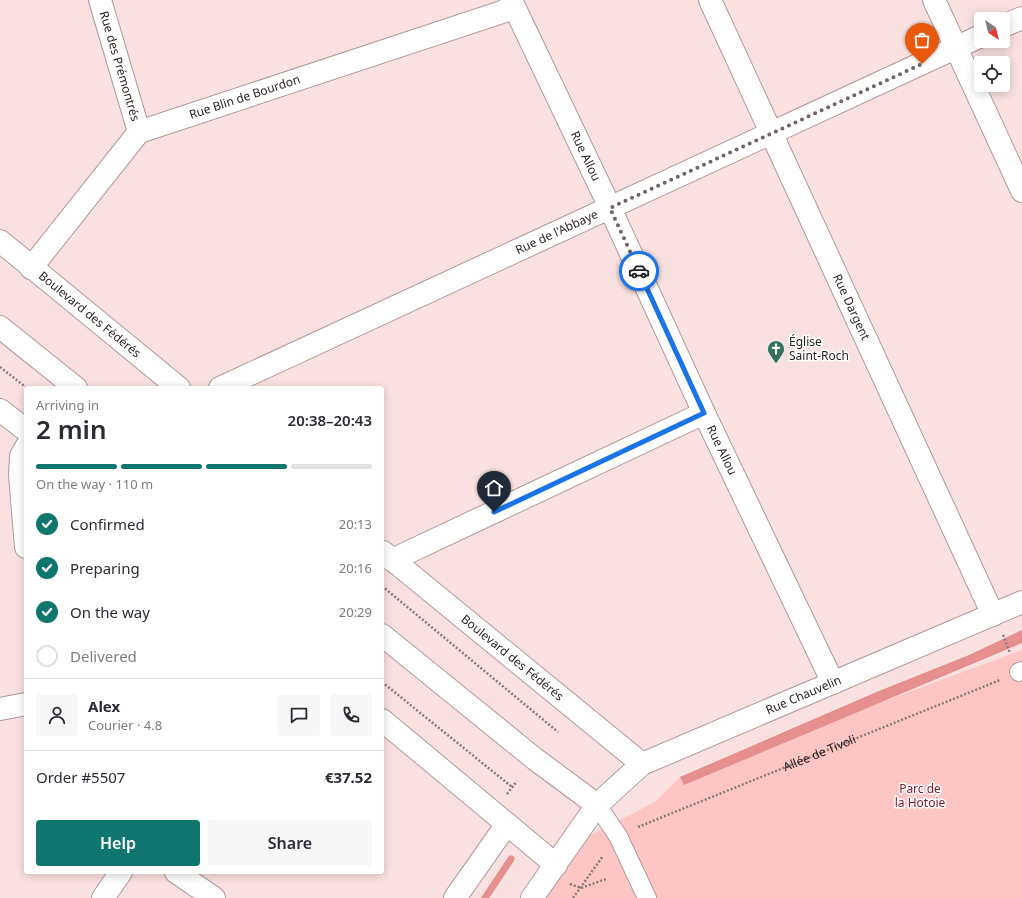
<!DOCTYPE html>
<meta charset="utf-8">
<style>
body{margin:0;font-family:"Noto Sans",sans-serif;background:#f7f7f7;color:#2b2b33;height:100vh;display:flex;flex-direction:column;font-size:15px;white-space:nowrap}
*{box-sizing:border-box;margin:0}
p{font-size:13px;color:#7c7c81}
.icon{flex:none;width:22px;height:22px;fill:none;stroke:currentColor;stroke-width:2;stroke-linecap:round;stroke-linejoin:round}
.map{position:relative;flex:1;overflow:hidden}
.panel{position:absolute;left:24px;top:386px;width:360px;height:488px;display:flex;flex-direction:column;background:#fff;border-radius:4px;box-shadow:0 2px 10px #0003}
.panel>*{flex:none}
.needle{width:26px;rotate:145deg}
.controls{position:absolute;left:974px;top:12px;display:grid;gap:8px}
.controls a{display:grid;place-items:center;width:36px;height:36px;border-radius:4px;background:#fff;box-shadow:0 2px 10px #0003;font-size:20px}
.pin{position:absolute;display:grid;place-items:center;width:34px;height:34px;color:#fff;margin:-41px -17px;border-radius:50% 50% 50% 0;rotate:-45deg;box-shadow:0 0 4px #0007}
.pin .icon{rotate:45deg}
.courier{position:absolute;display:grid;place-items:center;width:40px;height:40px;margin:-20px;border:3px solid #1a73e8;border-radius:50%;background:#fff;color:#222;box-shadow:0 1px 5px #0007}
.headline em{font-style:normal;font-weight:600}
.headline div{display:flex;flex-direction:column-reverse}
.headline{display:flex;align-items:center;justify-content:space-between;height:68px;padding:0 12px}
h1{font-size:26px;font-weight:600;line-height:30px}
.bar{display:grid;grid-template-columns:repeat(4,1fr);gap:6px 4px;align-content:center;height:48px;padding:0 12px}
.bar i{height:5px;border-radius:3px;background:#e1e1e2}
.bar .current{background:#0f766e}
.bar p{grid-column:span 4}
.line{display:flex;align-items:center;gap:10px;padding:0 12px;border-top:1px solid #e1e1e2}
.line div{flex:1}
.round{display:grid;place-items:center;flex:none;width:42px;height:42px;border-radius:4px;background:#f7f7f7}
ol{padding:0 12px;list-style:none}
li{display:flex;align-items:center;gap:12px;height:44px}
li p{margin-inline-start:auto}
li .icon{padding:4px;border-radius:50%;background:#0f766e;color:#fff;stroke-width:4}
li:last-child{color:#7c7c81}
li i{width:22px;height:22px;border:2px solid #e1e1e2;border-radius:50%}
.cta{display:flex;gap:8px;margin-top:auto;padding:8px 12px}
.cta a{flex:1;height:46px;border-radius:4px;background:#0f766e;color:#fff;font-size:16px;font-weight:600;line-height:46px;text-align:center}
.cta a+a{background:#f7f7f7;color:#2b2b33}
.map>svg:first-child{display:block}
.green{fill:#fdc6c4}
.water{fill:#e58f8f}
.lines{fill:none;stroke-linecap:round;stroke-linejoin:round}
.stream{stroke:#e58f8f;stroke-width:7}
.pedestrian-casing{stroke:#b09a99;stroke-width:20}
.minor-casing{stroke:#b09a99;stroke-width:24}
.path{stroke:#897a79;stroke-width:2.5;stroke-dasharray:2 2;stroke-linecap:butt}
.pedestrian{stroke:#fff;stroke-width:18}
.minor{stroke:#fff;stroke-width:22}
.done{stroke:#706362;stroke-width:4;stroke-dasharray:0 7.2}
.route{stroke:#1a73e8;stroke-width:5}
.labels{text-anchor:middle;stroke-width:3;stroke-linejoin:round;paint-order:stroke}
.street-label{font-size:12px;fill:#271f1e;stroke:#fff}
.poi-label{font-size:12px;fill:#271f1e;stroke:#fff;text-anchor:start}
.park-label{font-size:12px;fill:#801c27;stroke:#fff}
</style>
<div class="map">
<svg width="1022" height="898" viewBox="0 0 1022 898">
<rect width="100%" height="100%" fill="#f8e1e0"/>
<path class="green" d="M 1022,650 L 1022,898 L 542,898 L 585,838 L 655,802 L 680,777 Z"/>
<path class="water" d="M 1022,630 L 1022,643 L 684,785 L 680,777 L 879,691 L 969,655 Z"/>
<g class="lines">
<path class="stream" d="M 485,898 L 511,859"/>
<g class="pedestrian-casing">
<path id="pedestrian" d="M 1019,672 L 1022,671
M 597,805 L 618,836 L 647,898"/>
</g>
<g class="minor-casing">
<g id="minor">
<path id="s2" d="M 100,0 L 139,132"/>
<path id="s3" d="M 511,0 L 605,197 L 704,413 L 833,683"/>
<path id="s4" d="M 710,0 L 993,615"/>
<path d="M 934,0 L 1022,191"/>
<path d="M 1003,26 L 1022,18"/>
<path id="s5" d="M 0,241 L 179,388"/>
<path id="s6" d="M 31,268 L 139,132 L 514,8"/>
<path d="M 0,327 L 76,388"/>
<path id="s7" d="M 220,388 L 981,36"/>
<path d="M 0,410 L 26,430"/>
<path d="M 26,447 L 21,456 L 20,475 L 26,547"/>
<path id="s8" d="M 383,552 L 642,764"/>
<path d="M 392,560 L 704,413"/>
<path d="M 382,635 L 535,759 L 597,805"/>
<path d="M 0,709 L 26,704"/>
<path d="M 382,720 L 507,824"/>
<path d="M 176,872 L 214,898"/>
<path d="M 103,898 L 121,872"/>
<path d="M 455,898 L 507,824 L 556,865"/>
<path id="s9" d="M 532,898 L 597,805 L 642,764 L 1022,602"/>
</g>
</g>
<g class="path">
<path d="M 0,367 L 27,388"/>
<path d="M 382,586 L 558,732"/>
<path d="M 1003,635 L 1010,653"/>
<path d="M 382,682 L 512,787"/>
<path d="M 507,794 L 517,781"/>
<path id="s1" d="M 638,827 L 1000,680"/>
<path d="M 570,884 L 581,888 L 606,879"/>
<path d="M 573,898 L 603,856"/>
</g>
<use href="#pedestrian" class="pedestrian"/>
<use href="#minor" class="minor"/>
</g>
<g class="lines">
<path class="done" d="M 639,271 L 610,208 L 922,64"/>
<path class="route" d="M 494,512 L 704,413 L 639,271"/>
</g>
<defs>
<g id="church-pin" transform="scale(0.9)"><path d="M0 17L-7.5 6A9.5 9.5 0 1 1 7.5 6Z" fill="#34725e" stroke="#fff"/><path d="M-1.2-6h2.4v3.5h3.3v2.4h-3.3V6h-2.4V-.1h-3.3v-2.4h3.3Z" fill="#fff"/></g>
</defs>
<g fill-rule="evenodd">
<use href="#church-pin" x="776" y="349"/>
</g>
<g class="labels">
<g class="street-label">
<text dy="4" stroke="none"><textPath href="#s2" startOffset="69">Rue des Prémontrés</textPath></text>
<text dy="4" stroke="none"><textPath href="#s6" startOffset="285">Rue Blin de Bourdon</textPath></text>
<text dy="4" stroke="none"><textPath href="#s3" startOffset="173">Rue Allou</textPath></text>
<text dy="4" stroke="none"><textPath href="#s7" startOffset="371">Rue de l'Abbaye</textPath></text>
<text dy="4" stroke="none"><textPath href="#s4" startOffset="338">Rue Dargent</textPath></text>
<text dy="4" stroke="none"><textPath href="#s5" startOffset="116">Boulevard des Fédérés</textPath></text>
<text dy="4" stroke="none"><textPath href="#s3" startOffset="497">Rue Allou</textPath></text>
<text dy="4" stroke="none"><textPath href="#s8" startOffset="167">Boulevard des Fédérés</textPath></text>
<text dy="4" stroke="none"><textPath href="#s9" startOffset="350">Rue Chauvelin</textPath></text>
<text dy="4" stroke="none"><textPath href="#s1" startOffset="196">Allée de Tivoli</textPath></text>
</g>
<g class="poi-label">
<text x="789" y="346">Église<tspan x="789" dy="14">Saint-Roch</tspan></text>
</g>
<g class="park-label">
<text x="920" y="793">Parc de<tspan x="920" dy="14">la Hotoie</tspan></text>
</g>
</g>
</svg>
<div class="controls">
<a><svg class="needle" viewBox="-14 -14 28 28"><path d="M0-13l5 13h-10z" fill="#e53935"/><path d="M0 13l5-13h-10z" fill="#7c7c81"/></svg></a>
<a><svg class="icon" aria-label="locate" viewBox="0 0 24 24"><circle cx="12" cy="12" r="6"/><path d="M12 2v4M12 18v4M2 12h4M18 12h4"/></svg></a>
</div>
<div class="pin" style="left:922px;top:64px;background:#ea580c"><svg class="icon" aria-label="bag" viewBox="0 0 24 24"><path d="M5 8h14l-1 12H6zM9 8a3 3 0 0 1 6 0"/></svg></div>
<div class="pin" style="left:494px;top:512px;background:#1f2937"><svg class="icon" aria-label="home" viewBox="0 0 24 24"><path d="M3 11l9-7 9 7M6 9v11h12V9"/></svg></div>
<div class="courier" style="left:639px;top:271px"><svg class="icon" aria-label="car" viewBox="0 0 24 24"><path d="M5 17H2v-5l4-1 3-4h7l3 4 3 1v5h-3M9 17h6M6 11h13"/><circle cx="7" cy="17" r="2"/><circle cx="17" cy="17" r="2"/></svg></div>
<section class="panel">
<div class="headline"><div><h1>2 min</h1><p>Arriving in</p></div><em>20:38–20:43</em></div>
<div class="bar"><i class="current"></i><i class="current"></i><i class="current"></i><i></i><p>On the way · 110 m</p></div>
<ol>
<li><svg class="icon" aria-label="check" viewBox="0 0 24 24"><path d="M5 12l5 5 9-10"/></svg>Confirmed<p>20:13</p></li>
<li><svg class="icon" aria-label="check" viewBox="0 0 24 24"><path d="M5 12l5 5 9-10"/></svg>Preparing<p>20:16</p></li>
<li><svg class="icon" aria-label="check" viewBox="0 0 24 24"><path d="M5 12l5 5 9-10"/></svg>On the way<p>20:29</p></li>
<li><i></i>Delivered</li>
</ol>
<div class="line" style="height:72px"><a class="round"><svg class="icon" aria-label="person" viewBox="0 0 24 24"><circle cx="12" cy="8" r="4"/><path d="M4 21q1-7 8-7t8 7"/></svg></a><div><b>Alex</b><p>Courier · 4.8</p></div><a class="round"><svg class="icon" aria-label="chat" viewBox="0 0 24 24"><path d="M4 5h16v11H9l-5 4z"/></svg></a><a class="round"><svg class="icon" aria-label="phone" viewBox="0 0 24 24"><path d="M5 4h4l2 5-3 2q2 4 5 5l2-3 5 2v4C11 20 4 13 5 4z"/></svg></a></div>
<div class="line" style="height:52px"><div>Order #5507</div><b>€37.52</b></div>
<div class="cta"><a>Help</a><a>Share</a></div>
</section>
</div>
